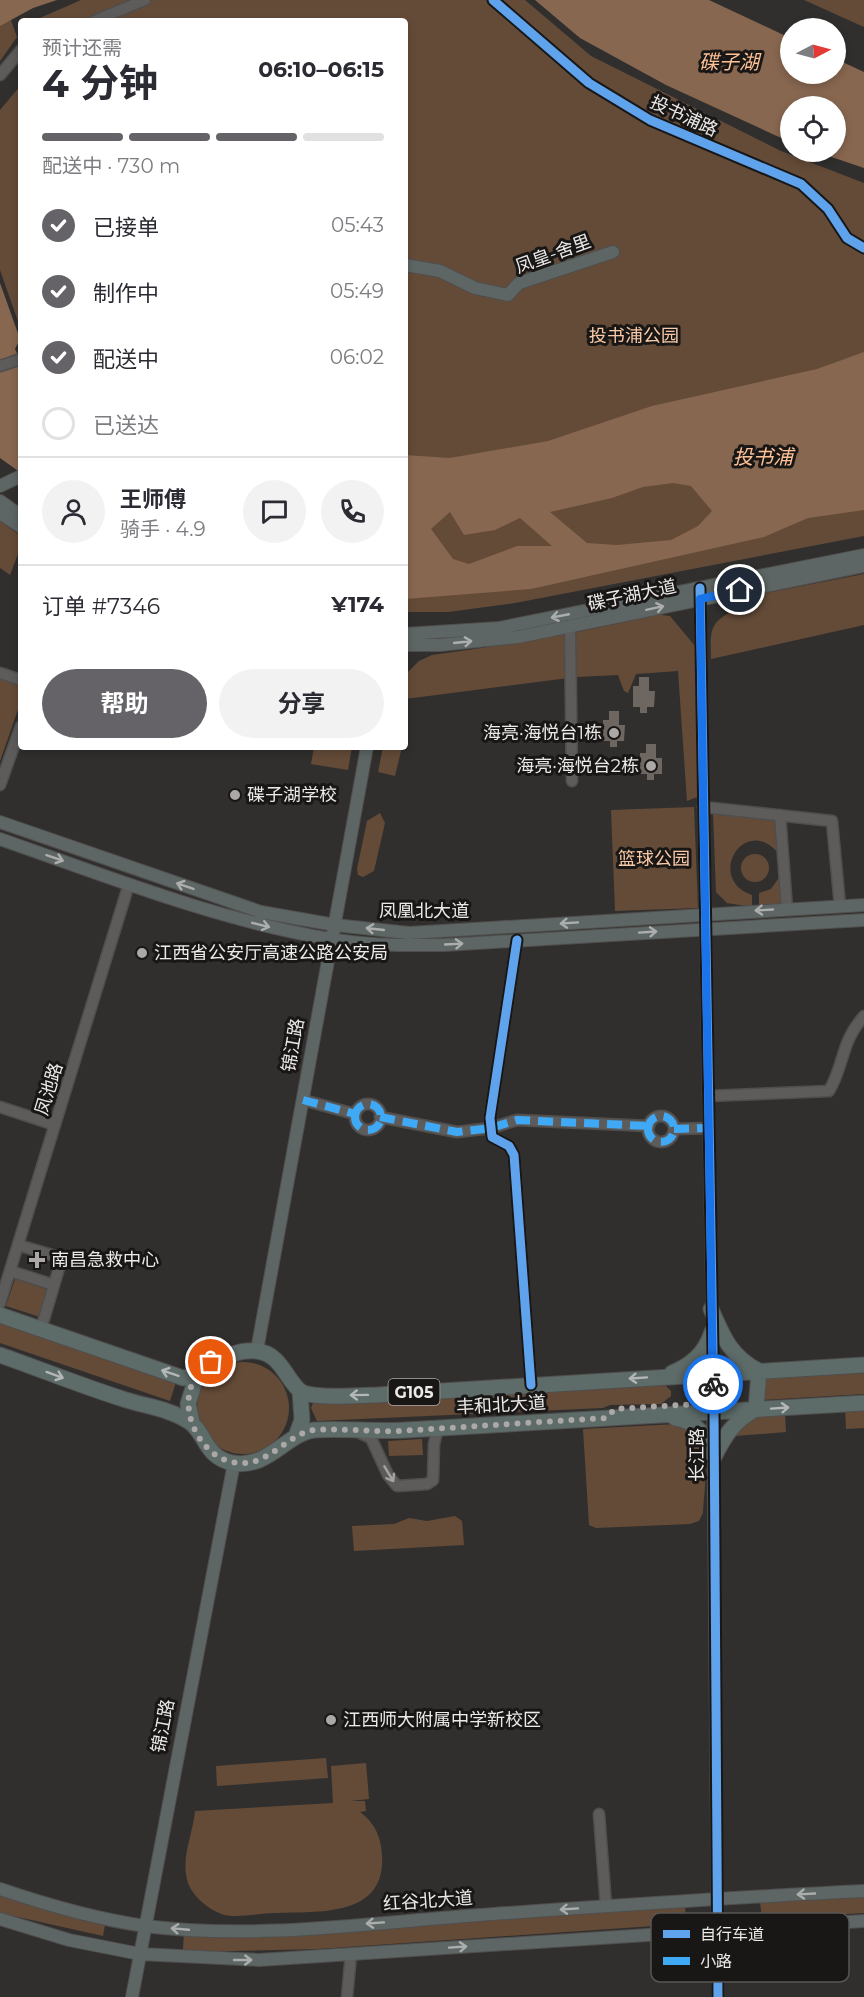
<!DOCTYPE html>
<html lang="zh">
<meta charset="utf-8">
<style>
body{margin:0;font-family:Montserrat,"Noto Sans SC",sans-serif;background:#f2f2f3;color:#2b2b33;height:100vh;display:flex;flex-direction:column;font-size:22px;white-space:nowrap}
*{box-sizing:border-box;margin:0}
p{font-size:20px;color:#7c7c81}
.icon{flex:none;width:33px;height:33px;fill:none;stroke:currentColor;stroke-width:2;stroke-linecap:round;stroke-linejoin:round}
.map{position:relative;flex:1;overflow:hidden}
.side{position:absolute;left:18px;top:18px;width:390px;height:732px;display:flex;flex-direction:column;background:#fff;border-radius:6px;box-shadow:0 3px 9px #0003}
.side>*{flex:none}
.needle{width:39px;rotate:84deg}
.controls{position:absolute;left:780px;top:18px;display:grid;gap:12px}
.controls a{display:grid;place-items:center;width:66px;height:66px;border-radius:50%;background:#fff;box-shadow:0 3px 9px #0003;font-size:30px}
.pin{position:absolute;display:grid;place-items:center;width:51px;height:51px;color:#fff;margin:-26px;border:3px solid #fff;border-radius:50%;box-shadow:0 2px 6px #0007}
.courier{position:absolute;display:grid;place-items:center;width:60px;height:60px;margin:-30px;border:4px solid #1a73e8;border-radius:50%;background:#fff;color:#222;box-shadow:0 2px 8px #0007}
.summary em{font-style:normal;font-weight:700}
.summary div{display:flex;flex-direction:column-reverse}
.summary{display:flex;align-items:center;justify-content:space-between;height:102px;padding:0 24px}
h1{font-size:39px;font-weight:700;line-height:45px}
.bar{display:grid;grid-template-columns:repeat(4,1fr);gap:9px 6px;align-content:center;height:72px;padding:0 24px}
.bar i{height:8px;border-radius:4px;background:#e1e1e2}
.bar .selected{background:#656367}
.bar p{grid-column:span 4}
.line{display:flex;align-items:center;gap:15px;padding:0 24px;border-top:2px solid #e1e1e2}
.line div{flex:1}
.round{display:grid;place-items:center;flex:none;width:63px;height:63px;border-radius:32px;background:#f2f2f3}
ol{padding:0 24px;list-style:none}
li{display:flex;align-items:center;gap:18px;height:66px}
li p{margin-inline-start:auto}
li .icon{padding:6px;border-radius:50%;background:#656367;color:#fff;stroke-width:4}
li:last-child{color:#7c7c81}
li i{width:33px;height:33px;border:3px solid #e1e1e2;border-radius:50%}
.primary-button{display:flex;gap:12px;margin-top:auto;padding:12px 24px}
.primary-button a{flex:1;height:69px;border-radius:36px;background:#656367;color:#fff;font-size:24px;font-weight:700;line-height:69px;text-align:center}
.primary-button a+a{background:#f2f2f3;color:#2b2b33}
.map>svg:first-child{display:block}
.green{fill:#644b38}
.water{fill:#886750;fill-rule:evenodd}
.building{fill:#6e6661}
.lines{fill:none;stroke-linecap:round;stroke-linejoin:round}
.minor-casing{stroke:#4f4e4d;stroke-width:13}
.major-casing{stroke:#4f4e4d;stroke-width:14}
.highway-casing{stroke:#4f4e4d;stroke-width:17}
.minor{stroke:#5e5c5b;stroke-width:10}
.major{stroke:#5d6664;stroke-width:12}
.highway{stroke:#5d6b69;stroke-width:15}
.quiet{stroke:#3fa9f5;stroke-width:8;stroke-dasharray:15 8;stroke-linecap:butt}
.cycleway-casing{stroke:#191716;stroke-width:13}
.cycleway{stroke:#60a3ed;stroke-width:9}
.oneway{stroke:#acaead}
.oneway2{stroke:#b3b7b5}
.oneway3{stroke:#a5a2a2}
.done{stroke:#aba8a7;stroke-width:6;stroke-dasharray:0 10.8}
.route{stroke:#1a73e8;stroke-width:8}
.poi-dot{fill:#aba8a7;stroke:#191716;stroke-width:2}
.labels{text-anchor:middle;stroke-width:6;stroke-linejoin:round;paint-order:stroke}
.shield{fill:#191716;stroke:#adaaa9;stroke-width:1.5}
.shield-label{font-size:16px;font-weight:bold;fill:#ece9e8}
.street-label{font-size:18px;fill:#ece9e8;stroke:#191716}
.park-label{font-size:18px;fill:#f9c9a7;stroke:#191716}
.poi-label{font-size:18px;fill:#ece9e8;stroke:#191716;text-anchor:start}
.water-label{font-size:20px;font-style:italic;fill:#fdc196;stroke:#191716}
.key{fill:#191716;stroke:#585655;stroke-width:1.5}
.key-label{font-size:16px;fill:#ece9e8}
</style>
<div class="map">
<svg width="864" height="1997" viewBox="0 0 864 1997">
<rect width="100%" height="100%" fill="#312f2e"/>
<path class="green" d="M 81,0 L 525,0 L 591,56 L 781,151 L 864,183 L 864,536 L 515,603 L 448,612 L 405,612 L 405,21 L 33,21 Z
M 804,0 L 864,0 L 864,27 Z
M 8,12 L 17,37 L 0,61 L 0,16 Z
M 21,85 L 21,330 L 0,270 L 0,110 Z
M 0,521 L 21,536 L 21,554 L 18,554 L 10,575 L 0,568 Z
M 864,574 L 864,625 L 711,659 C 710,625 710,623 741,606 L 740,598 Z
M 654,614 L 670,616 L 695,646 L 700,796 L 687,801 L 678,671 L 636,674 L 628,693 L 624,691 L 618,675 L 576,677 L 405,699 L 405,675 L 419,661 L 432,655 C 507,644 581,634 654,614 Z
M 0,678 L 21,687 L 21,701 L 0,761 Z
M 314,747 L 352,747 L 348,770 L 311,764 Z
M 383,747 L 402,747 L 395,776 L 378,772 Z
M 694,807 L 698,908 L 615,911 L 611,810 Z
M 380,813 L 385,823 L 374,871 L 363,877 L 358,875 L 357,869 L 367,821 Z
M 713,813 L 778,821 L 780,855 C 744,811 705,880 752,895 L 752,907 L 727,903 L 716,892 Z
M741 868a14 14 0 1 1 28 0a14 14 0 1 1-28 0Z
M 780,876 L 782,905 L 759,906 L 759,893 L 771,889 Z
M 15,1279 L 48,1290 L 40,1317 L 6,1306 Z
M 0,1322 L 176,1382 L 170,1401 L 0,1343 Z
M197 1408a46 46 0 1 1 92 0a46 46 0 1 1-92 0Z
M 864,1373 L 864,1394 L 762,1400 L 759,1379 Z
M 662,1382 L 671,1391 L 671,1396 L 661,1404 L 610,1405 L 603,1408 L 317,1421 L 311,1408 L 313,1403 Z
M 864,1407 L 864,1428 L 846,1429 L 845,1408 Z
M 785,1414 L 786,1432 L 735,1436 C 747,1415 763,1416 785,1414 Z
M 677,1424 C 716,1435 704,1483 703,1513 L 699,1521 L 690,1524 L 596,1528 L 589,1525 L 583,1429 Z
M 422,1439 L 423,1455 L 389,1456 L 388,1441 Z
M 455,1516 L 462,1521 L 464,1545 L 354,1551 L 352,1526 L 394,1524 L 409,1518 L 427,1521 Z
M 326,1758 L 328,1778 L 217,1786 L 216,1766 Z
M 366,1763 L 369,1799 L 350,1801 L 365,1801 L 366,1811 L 360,1812 C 375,1823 381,1837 382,1855 C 386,1918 318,1911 275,1913 C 260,1913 239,1918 225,1915 C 210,1911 193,1897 188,1883 C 180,1858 193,1835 195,1811 L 333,1803 L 331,1766 Z
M 0,1895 L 105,1925 L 103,1936 L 0,1913 Z
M 864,1895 L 864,1913 L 765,1919 L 762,1917 L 760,1903 L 769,1900 Z
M 678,1905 L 685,1907 L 686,1922 L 683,1924 L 318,1949 L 186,1952 L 183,1949 L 184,1932 Z"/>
<path class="water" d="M 0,0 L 57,0 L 33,8 L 0,26 Z
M 535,0 L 709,0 L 790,38 L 790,74 L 836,74 L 836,59 L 864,72 L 864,168 L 817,152 L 836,152 L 836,106 L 790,106 L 790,142 L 666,85 L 580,38 Z
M 0,283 L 20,339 L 15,349 L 21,362 L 21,473 L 0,458 Z
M 864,352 L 864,510 L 808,518 L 764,537 L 531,589 L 405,599 L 405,455 L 450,458 L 548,441 L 652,406 L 817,369 ZM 673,483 L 691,486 L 712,511 L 698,526 L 671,540 L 617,545 L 587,543 L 550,512 L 612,498 L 643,487 ZM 450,512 L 464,535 L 495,530 L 520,518 L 552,546 L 517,546 L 469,564 L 453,559 L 431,529 Z"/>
<path class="building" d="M 639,677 L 649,677 L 649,691 L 655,691 L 654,707 L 647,707 L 647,713 L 640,713 L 640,707 L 633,707 L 633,686 L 639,686 Z
M 609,711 L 619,711 L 619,725 L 625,725 L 624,741 L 617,741 L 617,747 L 610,747 L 610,741 L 603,741 L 603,720 L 609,720 Z
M 646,744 L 656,744 L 656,758 L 662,758 L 662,774 L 654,774 L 654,780 L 647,780 L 647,774 L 640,774 L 640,753 L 646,753 Z"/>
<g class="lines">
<g class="minor-casing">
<path id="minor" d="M 493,0 L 589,83 L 650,120 L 801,184 L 828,209 L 847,238 L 864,248
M 94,21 L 145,0
M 0,75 L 21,50
M 0,366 L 21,359
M 700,592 L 712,1314
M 570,626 L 572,781
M 0,673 L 21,680
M 0,785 L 21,726
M 703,807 L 832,821 L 840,906
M 780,815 L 787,909
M 517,940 L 490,1118 L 492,1137 L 509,1146 L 514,1155 L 531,1385
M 708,1096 L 829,1091 C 845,1064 840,1043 864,1016
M 303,1100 L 355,1114
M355 1117a13 13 0 1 1 26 0a13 13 0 1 1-26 0Z
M 0,1107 L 55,1125
M648 1129a13 13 0 1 1 26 0a13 13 0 1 1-26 0Z
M 380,1117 L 457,1132 L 491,1128 L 517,1120 L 649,1126
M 674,1129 L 709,1128
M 18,1245 L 62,1258 L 41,1329
M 10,1271 L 54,1285
M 0,1303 L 129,884
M 712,1336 L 718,1997
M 358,1432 L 371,1438 L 388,1475 L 397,1486 L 427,1484 L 433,1480 L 434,1444 L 438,1428
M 599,1814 L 606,1906
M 347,1997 L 351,1954"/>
</g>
<g class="major-casing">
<path id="major" d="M 405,265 L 440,271 L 475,288 L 508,295 L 519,283 L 613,252
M 0,486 L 21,476
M 0,501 L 21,516
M 0,513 L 21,527
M 405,634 L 499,628 L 864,555
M 405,645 L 440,645 L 518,637 L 864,566
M 0,822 L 261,912 L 335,925 L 409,933 L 864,905
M 0,839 C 109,877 217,920 330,939 C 368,946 406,945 444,945 L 864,920
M 257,1350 L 367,747
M 0,1889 C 47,1905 95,1919 145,1926 C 255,1940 369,1923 479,1915 C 608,1906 736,1897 864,1891
M 0,1919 L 69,1940 L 140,1954 L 259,1960 L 864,1921
M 132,1997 L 234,1463"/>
</g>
<g class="highway-casing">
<path id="highway" d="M 711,1309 C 723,1337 731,1357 759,1371 L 756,1409 C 734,1421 725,1435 714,1457
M 0,1315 L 183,1378 C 208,1373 226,1348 256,1351 C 280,1353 285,1377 299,1390 C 310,1400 362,1395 377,1395 L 864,1365
M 0,1355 C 40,1369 79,1385 120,1398 C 142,1406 168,1408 188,1421 C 206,1431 203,1457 233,1463 C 269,1469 286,1433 315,1430 C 345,1428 376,1432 406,1430 C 559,1421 711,1412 864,1403
M 672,1373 C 692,1365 705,1353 712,1332
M 675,1418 C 697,1421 706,1436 714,1455
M 192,1422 L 188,1404 L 197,1375
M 296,1436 L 302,1420 L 300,1391"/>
</g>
<use href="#minor" class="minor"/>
<use href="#major" class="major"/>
<use href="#highway" class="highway"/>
<path class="quiet" d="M 303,1100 L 355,1114
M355 1117a13 13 0 1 1 26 0a13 13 0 1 1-26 0Z
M648 1129a13 13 0 1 1 26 0a13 13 0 1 1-26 0Z
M 380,1117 L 457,1132 L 491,1128 L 517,1120 L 649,1126
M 674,1129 L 709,1128"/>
<g class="cycleway-casing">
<path id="cycleway" d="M 493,0 L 589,83 L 650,120 L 801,184 L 828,209 L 847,238 L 864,248
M 700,588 L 714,1412 L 718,1997
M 517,940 L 490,1118 L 492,1137 L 509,1146 L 514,1155 L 531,1385"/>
</g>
<use href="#cycleway" class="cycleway"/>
</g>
<defs><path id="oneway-shaft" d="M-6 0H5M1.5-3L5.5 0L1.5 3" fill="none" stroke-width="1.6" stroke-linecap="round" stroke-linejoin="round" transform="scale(1.5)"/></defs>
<g class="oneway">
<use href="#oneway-shaft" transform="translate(655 608) rotate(-12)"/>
<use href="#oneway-shaft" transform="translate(560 616) rotate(169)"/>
<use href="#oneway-shaft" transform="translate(463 642) rotate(-6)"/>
<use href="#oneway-shaft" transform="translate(55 858) rotate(19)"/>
<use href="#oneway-shaft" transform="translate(185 886) rotate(-161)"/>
<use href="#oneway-shaft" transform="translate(764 910) rotate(177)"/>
<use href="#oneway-shaft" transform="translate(569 923) rotate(176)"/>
<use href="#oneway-shaft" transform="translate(261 925) rotate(14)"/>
<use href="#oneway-shaft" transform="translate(375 929) rotate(-174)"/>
<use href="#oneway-shaft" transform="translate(648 932) rotate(-4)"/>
<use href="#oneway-shaft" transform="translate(454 944) rotate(-3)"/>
<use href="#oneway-shaft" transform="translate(806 1894) rotate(177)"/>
<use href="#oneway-shaft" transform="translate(569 1909) rotate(176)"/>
<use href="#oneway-shaft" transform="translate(375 1923) rotate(176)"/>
<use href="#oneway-shaft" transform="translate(180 1929) rotate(-175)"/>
<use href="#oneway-shaft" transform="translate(458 1947) rotate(-4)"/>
<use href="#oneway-shaft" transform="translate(243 1960)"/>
</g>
<g class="oneway2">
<use href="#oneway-shaft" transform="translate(170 1373) rotate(-161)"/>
<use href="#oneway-shaft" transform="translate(55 1375) rotate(20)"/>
<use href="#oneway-shaft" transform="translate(638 1378) rotate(176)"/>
<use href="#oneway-shaft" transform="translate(359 1395) rotate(179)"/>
<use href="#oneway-shaft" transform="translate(780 1408) rotate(-4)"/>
</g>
<use class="oneway3" href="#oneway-shaft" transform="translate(389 1474) rotate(59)"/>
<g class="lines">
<path class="done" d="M 211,1362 C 203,1370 195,1376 191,1387 C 181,1416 202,1456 232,1462 C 268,1470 286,1433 315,1430 C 342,1428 370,1432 397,1431 C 467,1427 537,1422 606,1418 L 615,1409 L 713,1403 L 713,1384"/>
<path class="route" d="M 713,1384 L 700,599 L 740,590"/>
</g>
<g class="poi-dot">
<circle cx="614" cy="733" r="6"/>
<circle cx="651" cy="766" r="6"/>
<circle cx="235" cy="795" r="6"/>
<circle cx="142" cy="953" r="6"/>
<path d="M34 1251h6v6h6v6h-6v6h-6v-6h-6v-6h6z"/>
<circle cx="331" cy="1720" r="6"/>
</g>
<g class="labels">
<rect class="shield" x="388.5" y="1379" width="51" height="26" rx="4.5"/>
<g class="shield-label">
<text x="414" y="1398">G105</text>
</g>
<g class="street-label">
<text transform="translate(684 116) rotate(25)" y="6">投书浦路</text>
<text transform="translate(553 254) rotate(-20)" y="6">凤皇-舍里</text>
<text transform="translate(632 595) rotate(-12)" y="6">碟子湖大道</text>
<text x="424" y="917">凤凰北大道</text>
<text transform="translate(293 1045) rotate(-80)" y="6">锦江路</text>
<text transform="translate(49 1089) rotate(-73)" y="6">凤池路</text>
<text transform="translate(501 1405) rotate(-3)" y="6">丰和北大道</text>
<text transform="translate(697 1455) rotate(-90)" y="6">长江路</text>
<text transform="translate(163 1726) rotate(-79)" y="6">锦江路</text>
<text transform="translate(428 1901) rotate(-4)" y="6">红谷北大道</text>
</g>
<g class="park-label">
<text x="634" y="342">投书浦公园</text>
<text x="654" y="865">篮球公园</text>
</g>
<g class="poi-label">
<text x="602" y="739" text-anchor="end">海亮·海悦台1栋</text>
<text x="639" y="772" text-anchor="end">海亮·海悦台2栋</text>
<text x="247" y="801">碟子湖学校</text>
<text x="154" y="959">江西省公安厅高速公路公安局</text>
<text x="51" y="1266">南昌急救中心</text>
<text x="343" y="1726">江西师大附属中学新校区</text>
</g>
<g class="water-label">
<text x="729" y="69">碟子湖</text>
<text x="763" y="464">投书浦</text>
</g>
</g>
<rect x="651" y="1913" width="198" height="69" rx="9" class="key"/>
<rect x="663" y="1930" width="27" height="8" fill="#60a3ed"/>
<rect x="663" y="1957" width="27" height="8" fill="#3fa9f5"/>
<g class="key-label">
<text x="700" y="1940">自行车道</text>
<text x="700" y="1967">小路</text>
</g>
</svg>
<div class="controls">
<a><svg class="needle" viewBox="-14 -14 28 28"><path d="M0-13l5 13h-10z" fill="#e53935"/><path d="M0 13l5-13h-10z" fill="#7c7c81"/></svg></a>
<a><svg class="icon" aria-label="locate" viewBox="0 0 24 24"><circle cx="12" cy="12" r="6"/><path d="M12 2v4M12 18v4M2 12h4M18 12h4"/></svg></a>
</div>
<div class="pin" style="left:211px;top:1362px;background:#ea580c"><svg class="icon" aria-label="bag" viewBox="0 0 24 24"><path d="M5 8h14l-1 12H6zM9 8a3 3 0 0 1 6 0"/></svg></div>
<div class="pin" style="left:740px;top:590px;background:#1f2937"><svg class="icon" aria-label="home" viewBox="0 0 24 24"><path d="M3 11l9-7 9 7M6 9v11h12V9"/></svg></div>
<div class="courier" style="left:713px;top:1384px"><svg class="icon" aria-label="bike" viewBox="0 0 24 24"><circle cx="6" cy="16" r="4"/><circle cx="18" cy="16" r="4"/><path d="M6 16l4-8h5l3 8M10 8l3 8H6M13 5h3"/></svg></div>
<section class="side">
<div class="summary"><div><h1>4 分钟</h1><p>预计还需</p></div><em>06:10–06:15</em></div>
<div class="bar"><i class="selected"></i><i class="selected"></i><i class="selected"></i><i></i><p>配送中 · 730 m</p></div>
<ol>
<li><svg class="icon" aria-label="check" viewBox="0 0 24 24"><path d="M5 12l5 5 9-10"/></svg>已接单<p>05:43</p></li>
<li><svg class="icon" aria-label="check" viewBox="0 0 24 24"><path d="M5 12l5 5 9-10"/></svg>制作中<p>05:49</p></li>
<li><svg class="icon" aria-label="check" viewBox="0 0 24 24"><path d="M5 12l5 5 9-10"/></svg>配送中<p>06:02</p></li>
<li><i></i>已送达</li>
</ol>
<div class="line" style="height:108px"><a class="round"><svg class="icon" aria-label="person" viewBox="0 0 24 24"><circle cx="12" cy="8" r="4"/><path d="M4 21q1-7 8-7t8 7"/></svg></a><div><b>王师傅</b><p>骑手 · 4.9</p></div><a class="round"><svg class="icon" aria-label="chat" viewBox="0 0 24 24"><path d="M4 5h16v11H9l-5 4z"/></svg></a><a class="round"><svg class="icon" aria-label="phone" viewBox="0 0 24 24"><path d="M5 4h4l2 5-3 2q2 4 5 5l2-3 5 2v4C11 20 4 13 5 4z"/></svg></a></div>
<div class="line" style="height:78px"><div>订单 #7346</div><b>¥174</b></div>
<div class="primary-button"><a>帮助</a><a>分享</a></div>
</section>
</div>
